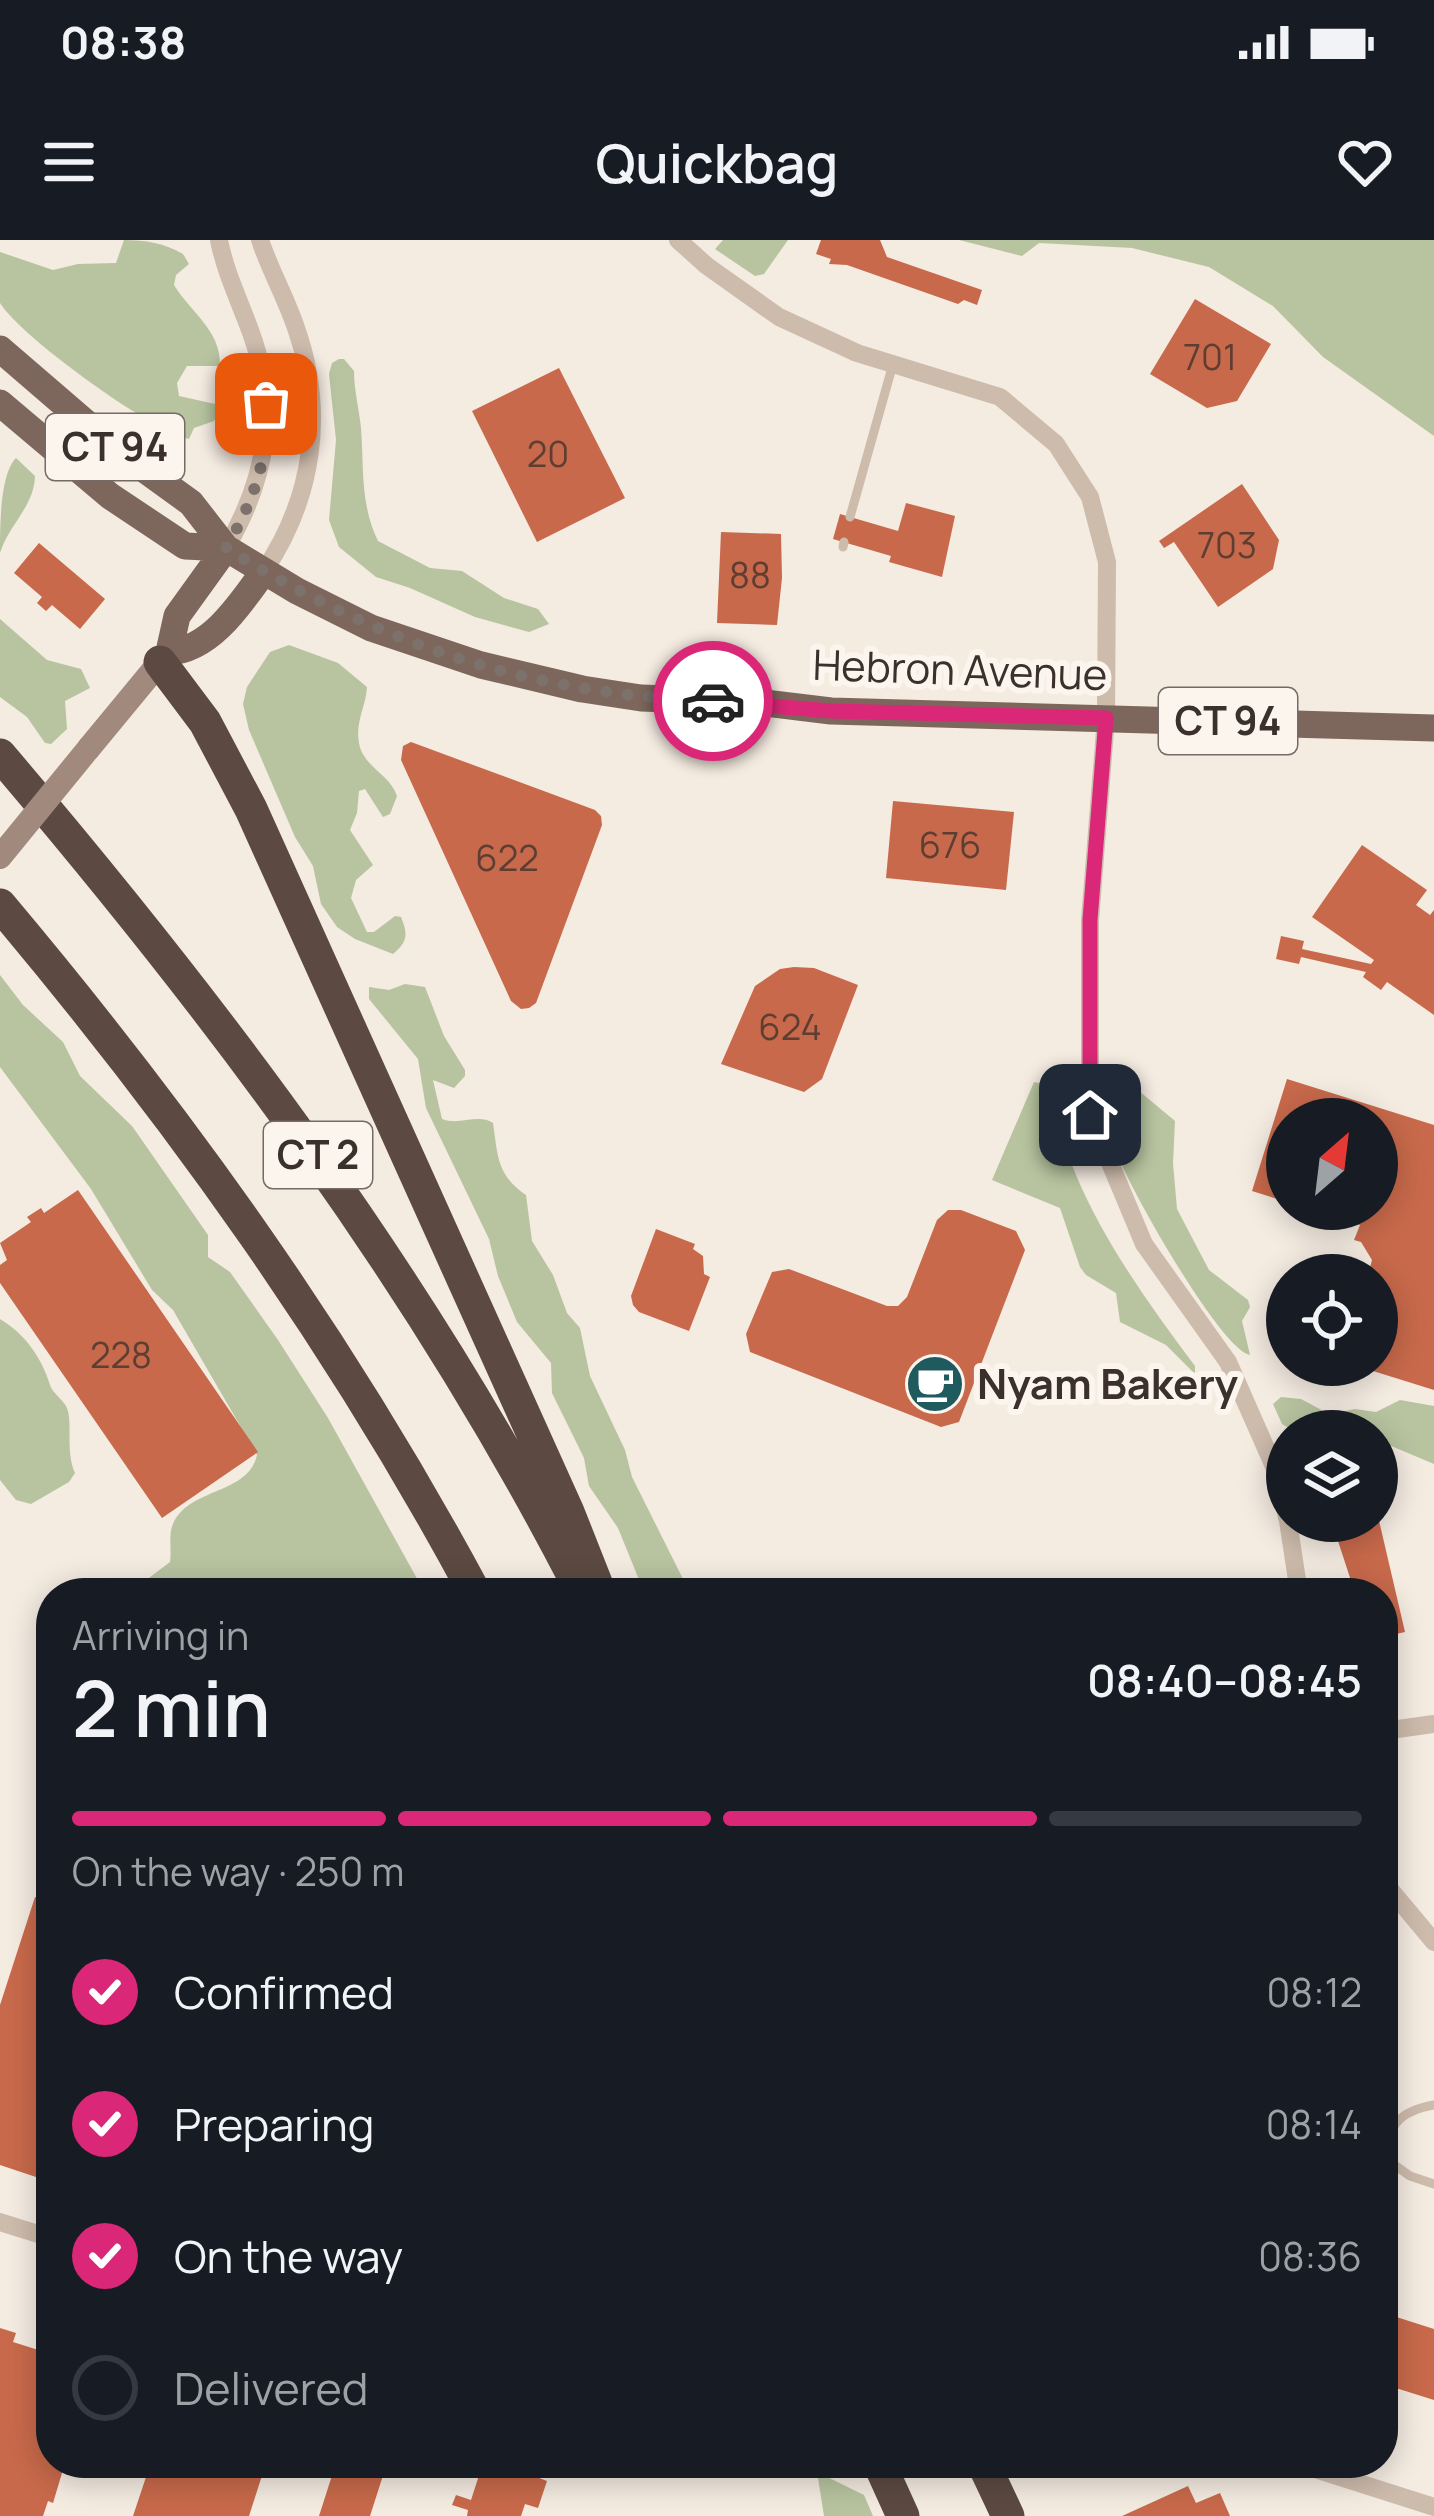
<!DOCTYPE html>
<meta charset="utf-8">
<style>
body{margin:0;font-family:Manrope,sans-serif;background:#242831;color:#f1f3f6;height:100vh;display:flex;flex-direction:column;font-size:45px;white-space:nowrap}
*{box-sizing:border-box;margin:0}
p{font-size:39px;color:#9ea1a6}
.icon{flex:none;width:66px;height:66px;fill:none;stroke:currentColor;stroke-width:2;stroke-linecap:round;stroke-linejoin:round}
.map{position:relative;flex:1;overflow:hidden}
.sheet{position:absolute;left:36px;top:1338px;width:1362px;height:900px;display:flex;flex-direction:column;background:#171b24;border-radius:48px;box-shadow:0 6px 30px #0003}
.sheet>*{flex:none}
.needle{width:78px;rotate:28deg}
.buttons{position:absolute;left:1266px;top:858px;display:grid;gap:24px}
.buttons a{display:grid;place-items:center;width:132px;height:132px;border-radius:50%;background:#171b24;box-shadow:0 6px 30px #0003;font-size:60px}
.pin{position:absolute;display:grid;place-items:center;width:102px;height:102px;color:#fff;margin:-51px;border-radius:24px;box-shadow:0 6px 18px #0006}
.courier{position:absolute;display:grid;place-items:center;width:120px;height:120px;margin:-60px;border:9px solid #db2777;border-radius:50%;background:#fff;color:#222;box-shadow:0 3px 15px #0007}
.overview em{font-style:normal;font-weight:600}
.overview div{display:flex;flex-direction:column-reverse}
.overview{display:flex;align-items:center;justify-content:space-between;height:204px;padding:0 36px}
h1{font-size:78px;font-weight:600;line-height:90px}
.bar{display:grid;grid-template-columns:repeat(4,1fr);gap:18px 12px;align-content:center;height:144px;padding:0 36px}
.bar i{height:15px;border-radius:9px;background:#363941}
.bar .active{background:#db2777}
.bar p{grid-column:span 4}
ol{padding:0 36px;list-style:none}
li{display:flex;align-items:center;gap:36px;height:132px}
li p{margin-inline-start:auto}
li .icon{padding:12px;border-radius:50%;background:#db2777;color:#fff;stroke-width:4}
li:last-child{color:#9ea1a6}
li i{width:66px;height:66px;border:6px solid #363941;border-radius:50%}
.status{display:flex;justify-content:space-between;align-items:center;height:84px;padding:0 60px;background:#171b24;direction:ltr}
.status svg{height:33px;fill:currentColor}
header{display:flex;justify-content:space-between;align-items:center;height:156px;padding:0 36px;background:#171b24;font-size:54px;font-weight:600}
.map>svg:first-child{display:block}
.green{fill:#b8c4a0}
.building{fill:#c8694b}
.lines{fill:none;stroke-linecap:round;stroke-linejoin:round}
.lane{stroke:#cdbbac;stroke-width:9}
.street{stroke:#cdbbac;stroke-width:18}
.secondary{stroke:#a18a7d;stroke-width:24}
.primary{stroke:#7d675c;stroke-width:27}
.highway{stroke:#5c4a42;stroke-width:33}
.secondary-bridge{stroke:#a18a7d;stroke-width:24}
.done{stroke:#7c716b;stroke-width:12;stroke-dasharray:0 21.6}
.route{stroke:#db2777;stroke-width:15}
.labels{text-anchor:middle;stroke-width:12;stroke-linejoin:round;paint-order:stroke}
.number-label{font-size:36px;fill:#5e3e33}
.shield{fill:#fbf5ee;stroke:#756b66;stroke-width:3}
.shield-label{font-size:39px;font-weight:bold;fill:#3b302b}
.street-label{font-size:42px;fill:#3b302b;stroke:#fbf5ee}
.poi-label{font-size:42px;font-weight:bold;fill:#3b302b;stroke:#fbf5ee;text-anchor:start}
</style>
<div class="status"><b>08:38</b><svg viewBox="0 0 49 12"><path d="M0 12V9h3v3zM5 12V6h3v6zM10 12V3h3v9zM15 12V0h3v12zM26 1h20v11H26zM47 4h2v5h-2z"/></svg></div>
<header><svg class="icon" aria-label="menu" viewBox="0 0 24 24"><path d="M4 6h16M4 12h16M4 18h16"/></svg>Quickbag<svg class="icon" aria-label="heart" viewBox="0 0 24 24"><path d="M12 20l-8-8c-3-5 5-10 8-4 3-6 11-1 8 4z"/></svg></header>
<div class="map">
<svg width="1434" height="2276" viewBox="0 0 1434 2276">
<rect width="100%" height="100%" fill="#f4ebe1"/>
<path class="green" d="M 124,0 C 146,0 164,3 183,14 L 189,24 L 176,35 L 174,45 C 191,73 221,90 220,126 L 187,126 L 177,143 L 179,156 L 215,164 L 219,170 L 214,181 L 194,188 L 189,199 C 151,191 21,97 0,63 L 0,12 L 53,30 L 78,24 L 116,23 Z
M 723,0 L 788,0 L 764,34 L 755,36 L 715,9 Z
M 959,0 L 1434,0 L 1434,196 L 1323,117 L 1273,66 L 1209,27 L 1132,8 L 1039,3 L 1022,16 Z
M 339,119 L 344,119 L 354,131 C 354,150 359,169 361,188 C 364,228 360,264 378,301 L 430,328 L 462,331 L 504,358 L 538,369 L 549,384 L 529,392 L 475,377 L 410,348 L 376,337 L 339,307 L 329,280 L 336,200 L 329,134 L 332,123 Z
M 16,218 L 35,236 C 34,267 9,284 0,313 C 0,286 0,234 16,218 Z
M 0,379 L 47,420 L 81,429 L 90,448 L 65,461 L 67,489 L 51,504 L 45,503 L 27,477 L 0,457 Z
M 289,405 L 338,423 L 367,447 C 366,466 355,482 359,503 C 363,527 390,534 397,556 L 390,574 L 383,577 L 365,549 L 359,551 L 357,573 L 350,590 L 373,625 L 356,640 L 351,658 L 367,692 L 374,692 L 395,676 L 401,677 C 408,694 408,702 393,714 L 355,699 L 337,687 L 321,664 L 313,626 L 295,597 L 249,490 L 243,464 L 247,447 L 270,412 Z
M 0,735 L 23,765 L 63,802 L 80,836 L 132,886 L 208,995 L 208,1017 L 230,1032 L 278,1100 L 328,1178 L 425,1353 L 308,1353 L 290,1347 L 277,1353 L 129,1353 L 170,1322 C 172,1311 168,1295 173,1284 C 189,1247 248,1255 257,1215 L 173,1070 L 152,1050 L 91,949 L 0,827 Z
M 405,744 L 425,747 L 444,796 L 465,830 L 465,836 L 454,848 L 433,840 L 442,879 C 459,886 478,873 493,883 C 498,917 497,935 526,955 L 532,1001 L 553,1035 L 567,1073 L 580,1088 L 590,1136 L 625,1210 L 632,1237 L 690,1353 L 644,1352 L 618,1288 L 589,1246 L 584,1218 L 552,1153 L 551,1123 L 517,1082 L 498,1036 L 489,999 L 426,868 L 418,819 L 369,759 L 369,747 L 389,750 Z
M 1034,842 L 1044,844 L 1053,854 C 1060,881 1065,910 1076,935 C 1105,1004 1151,1067 1195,1126 L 1195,1134 L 1166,1105 L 1120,1082 L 1116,1053 L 1086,1035 L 1080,1027 L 1060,968 L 992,940 Z
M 1118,843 L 1133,846 L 1175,881 L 1173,923 L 1177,969 L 1209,1030 L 1248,1060 L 1250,1067 L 1242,1081 L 1250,1115 C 1221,1110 1130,949 1118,916 C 1111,896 1106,860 1118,843 Z
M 0,1079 C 25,1094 42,1118 50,1145 C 53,1154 63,1159 67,1168 C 73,1183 65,1211 75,1233 L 69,1242 L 31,1264 L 16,1260 L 0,1240 Z
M 1281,1157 L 1301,1159 L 1329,1174 L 1355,1169 L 1376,1172 L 1400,1160 L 1434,1166 L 1434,1224 L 1377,1200 L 1377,1191 L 1290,1189 L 1282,1184 L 1273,1164 Z
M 817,2232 L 864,2255 L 873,2276 L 824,2276 Z"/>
<path class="building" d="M 821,0 L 880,0 L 887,17 L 982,50 L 977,65 L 964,60 L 958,64 L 847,25 L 829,24 L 831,19 L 816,14 Z
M 1195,59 L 1271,104 L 1237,161 L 1207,168 L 1150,134 Z
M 559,128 L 625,258 L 537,302 L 472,171 Z
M 1242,244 L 1279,300 L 1273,329 L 1218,367 L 1174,302 L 1164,308 L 1159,301 Z
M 906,263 L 955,276 L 942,337 L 889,322 L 891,316 L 833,299 L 840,274 L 898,291 Z
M 721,292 L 781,294 L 782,338 L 777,385 L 717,383 Z
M 39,303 L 105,359 L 80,389 L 52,365 L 46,371 L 37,363 L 42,357 L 14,333 Z
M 411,502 L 595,570 L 601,576 L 602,585 L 536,763 L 529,768 L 521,769 L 511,761 L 401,520 L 403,506 Z
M 893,561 L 1014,572 L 1006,650 L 886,638 Z
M 1362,605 L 1427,650 L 1416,665 L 1430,675 L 1434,670 L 1434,775 L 1387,742 L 1381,750 L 1363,737 L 1366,732 L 1301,717 L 1299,724 L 1276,719 L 1281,696 L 1304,701 L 1302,709 L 1371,724 L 1374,720 L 1312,677 Z
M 794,727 L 814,728 L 858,745 L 822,839 L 804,852 L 721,824 L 755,746 L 780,729 Z
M 1287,839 L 1434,885 L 1434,1150 L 1357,1126 L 1377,1125 L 1377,1035 L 1368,1035 L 1372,1020 L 1361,1002 L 1354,1000 L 1360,985 L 1312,970 L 1377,969 L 1377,879 L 1287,879 L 1287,962 L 1252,951 Z
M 78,950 L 258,1212 L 162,1278 L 0,1043 L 0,1025 L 7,1020 L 0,1003 L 31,982 L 27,977 L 41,968 L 44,973 Z
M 948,970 L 961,970 L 1016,991 L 1025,1010 L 959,1182 L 941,1187 L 750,1112 L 746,1094 L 772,1032 L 789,1029 L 887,1066 L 898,1066 L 907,1057 L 937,980 Z
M 656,989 L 695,1004 L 693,1009 L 703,1016 L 704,1034 L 710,1037 L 689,1091 L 639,1072 L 633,1065 L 631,1056 Z
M 1377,1272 L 1405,1392 L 1383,1397 L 1383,1353 L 1355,1353 L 1338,1301 L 1343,1300 L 1338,1281 L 1377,1281 Z
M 35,1657 L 51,1662 L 51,1942 L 0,1925 L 0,1765 Z
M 1383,2053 L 1392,2056 L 1387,2074 L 1434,2089 L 1434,2160 L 1383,2144 L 1388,2127 L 1383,2125 Z
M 0,2088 L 16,2093 L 13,2102 L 51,2114 L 51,2223 L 65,2223 L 53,2263 L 48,2261 L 43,2276 L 0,2276 Z
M 117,2223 L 266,2223 L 249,2276 L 133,2276 L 146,2237 L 116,2227 Z
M 336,2223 L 387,2223 L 370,2276 L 319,2276 Z
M 483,2223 L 531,2224 L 529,2234 L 547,2241 L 538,2268 L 525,2264 L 521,2276 L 467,2276 L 468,2270 L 452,2265 L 456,2255 L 471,2260 Z
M 1188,2246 L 1196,2263 L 1220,2253 L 1230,2276 L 1122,2276 Z"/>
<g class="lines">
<path class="lane" d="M 850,277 L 893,124
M 843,307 L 844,302
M 1434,1865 C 1400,1871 1387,1885 1386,1919 L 1410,1936 L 1434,1944"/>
<path class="street" d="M 219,0 C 225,31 239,60 250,90 C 279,167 267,238 226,308
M 260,0 C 270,30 286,58 296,88 C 326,172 313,258 264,331
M 678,0 L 707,26 L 779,77 L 857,113 L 1000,157 L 1056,204 L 1090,257 L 1107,322 L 1106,478 L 1090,680 L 1090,875 L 1144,1004 L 1228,1122 L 1280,1240 L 1287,1278
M 1288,1281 L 1299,1353
M 1383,1491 L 1434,1484
M 1383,1641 L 1434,1702
M 0,1982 L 51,1998
M 1296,2223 L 1434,2267"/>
<path class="secondary" d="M 89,508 L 160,422"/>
<path class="primary" d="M 0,109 L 115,208 L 191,263 L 226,308 L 297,351 L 371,388 L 481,425 L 582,449 L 641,458 L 757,462 L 831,471 L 1434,488
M 0,163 L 110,256 L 185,306 L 226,308
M 169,412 C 211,410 241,363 264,331
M 160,422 L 169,412 L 177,376 L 226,308"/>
<path class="highway" d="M 160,422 L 205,482 L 251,569 L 568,1272 L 600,1353
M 0,515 C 219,772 420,1039 576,1341
M 0,665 C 181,880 342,1105 475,1353
M 879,2223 L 903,2276
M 983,2223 L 1008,2276"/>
<path class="secondary-bridge" d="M 0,617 L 89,508"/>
</g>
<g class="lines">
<path class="done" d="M 266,164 C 270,217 253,262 226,308 C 382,405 528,454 713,461"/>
<path class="route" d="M 713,461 L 831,471 L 1106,478 L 1090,680 L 1090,875"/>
</g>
<defs>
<g id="cafe-disc" transform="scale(3)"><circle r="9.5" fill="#1f5a5e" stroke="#fbf5ee"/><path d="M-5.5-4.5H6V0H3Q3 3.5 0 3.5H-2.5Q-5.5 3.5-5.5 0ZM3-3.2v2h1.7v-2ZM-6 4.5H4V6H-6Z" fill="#fff"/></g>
</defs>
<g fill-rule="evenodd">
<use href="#cafe-disc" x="935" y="1144"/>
</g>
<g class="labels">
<g class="number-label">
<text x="1210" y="130">701</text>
<text x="548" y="227">20</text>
<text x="1227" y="318">703</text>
<text x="750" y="348">88</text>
<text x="950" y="618">676</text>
<text x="507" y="631">622</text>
<text x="790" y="800">624</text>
<text x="121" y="1128">228</text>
</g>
<g class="shield">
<rect x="46" y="174" width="138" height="66" rx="9"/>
<rect x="1159" y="448" width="138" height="66" rx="9"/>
<rect x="264" y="882" width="108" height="66" rx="9"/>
</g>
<g class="shield-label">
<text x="115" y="221">CT 94</text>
<text x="1228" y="495">CT 94</text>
<text x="318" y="929">CT 2</text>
</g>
<g class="street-label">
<text transform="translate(960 430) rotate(2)" y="15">Hebron Avenue</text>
</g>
<g class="poi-label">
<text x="977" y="1159">Nyam Bakery</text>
</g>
</g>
</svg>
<div class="buttons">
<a><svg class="needle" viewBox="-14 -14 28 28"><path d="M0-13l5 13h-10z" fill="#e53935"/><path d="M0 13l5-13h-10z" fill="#9ea1a6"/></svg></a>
<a><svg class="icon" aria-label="locate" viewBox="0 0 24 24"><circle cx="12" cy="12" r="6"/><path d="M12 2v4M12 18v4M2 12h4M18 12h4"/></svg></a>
<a><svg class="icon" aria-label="layers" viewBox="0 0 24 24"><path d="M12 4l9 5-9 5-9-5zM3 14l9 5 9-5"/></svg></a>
</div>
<div class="pin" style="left:266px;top:164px;background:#ea580c"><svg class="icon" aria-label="bag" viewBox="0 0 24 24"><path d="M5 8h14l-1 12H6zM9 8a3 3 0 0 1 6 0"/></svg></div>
<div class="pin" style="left:1090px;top:875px;background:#1f2937"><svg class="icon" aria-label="home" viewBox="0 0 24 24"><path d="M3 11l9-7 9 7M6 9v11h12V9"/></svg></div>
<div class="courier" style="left:713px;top:461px"><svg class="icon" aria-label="car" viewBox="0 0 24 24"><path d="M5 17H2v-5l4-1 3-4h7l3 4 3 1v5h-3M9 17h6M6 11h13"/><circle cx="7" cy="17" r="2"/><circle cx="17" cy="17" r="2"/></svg></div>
<section class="sheet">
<div class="overview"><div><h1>2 min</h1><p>Arriving in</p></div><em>08:40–08:45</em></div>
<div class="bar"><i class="active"></i><i class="active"></i><i class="active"></i><i></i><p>On the way · 250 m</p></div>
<ol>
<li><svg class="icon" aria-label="check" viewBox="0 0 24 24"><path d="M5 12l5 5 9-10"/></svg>Confirmed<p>08:12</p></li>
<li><svg class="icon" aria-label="check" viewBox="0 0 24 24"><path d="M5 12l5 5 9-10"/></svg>Preparing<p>08:14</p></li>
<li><svg class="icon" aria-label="check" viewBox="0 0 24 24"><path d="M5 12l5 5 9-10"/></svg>On the way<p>08:36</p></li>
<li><i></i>Delivered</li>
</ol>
</section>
</div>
